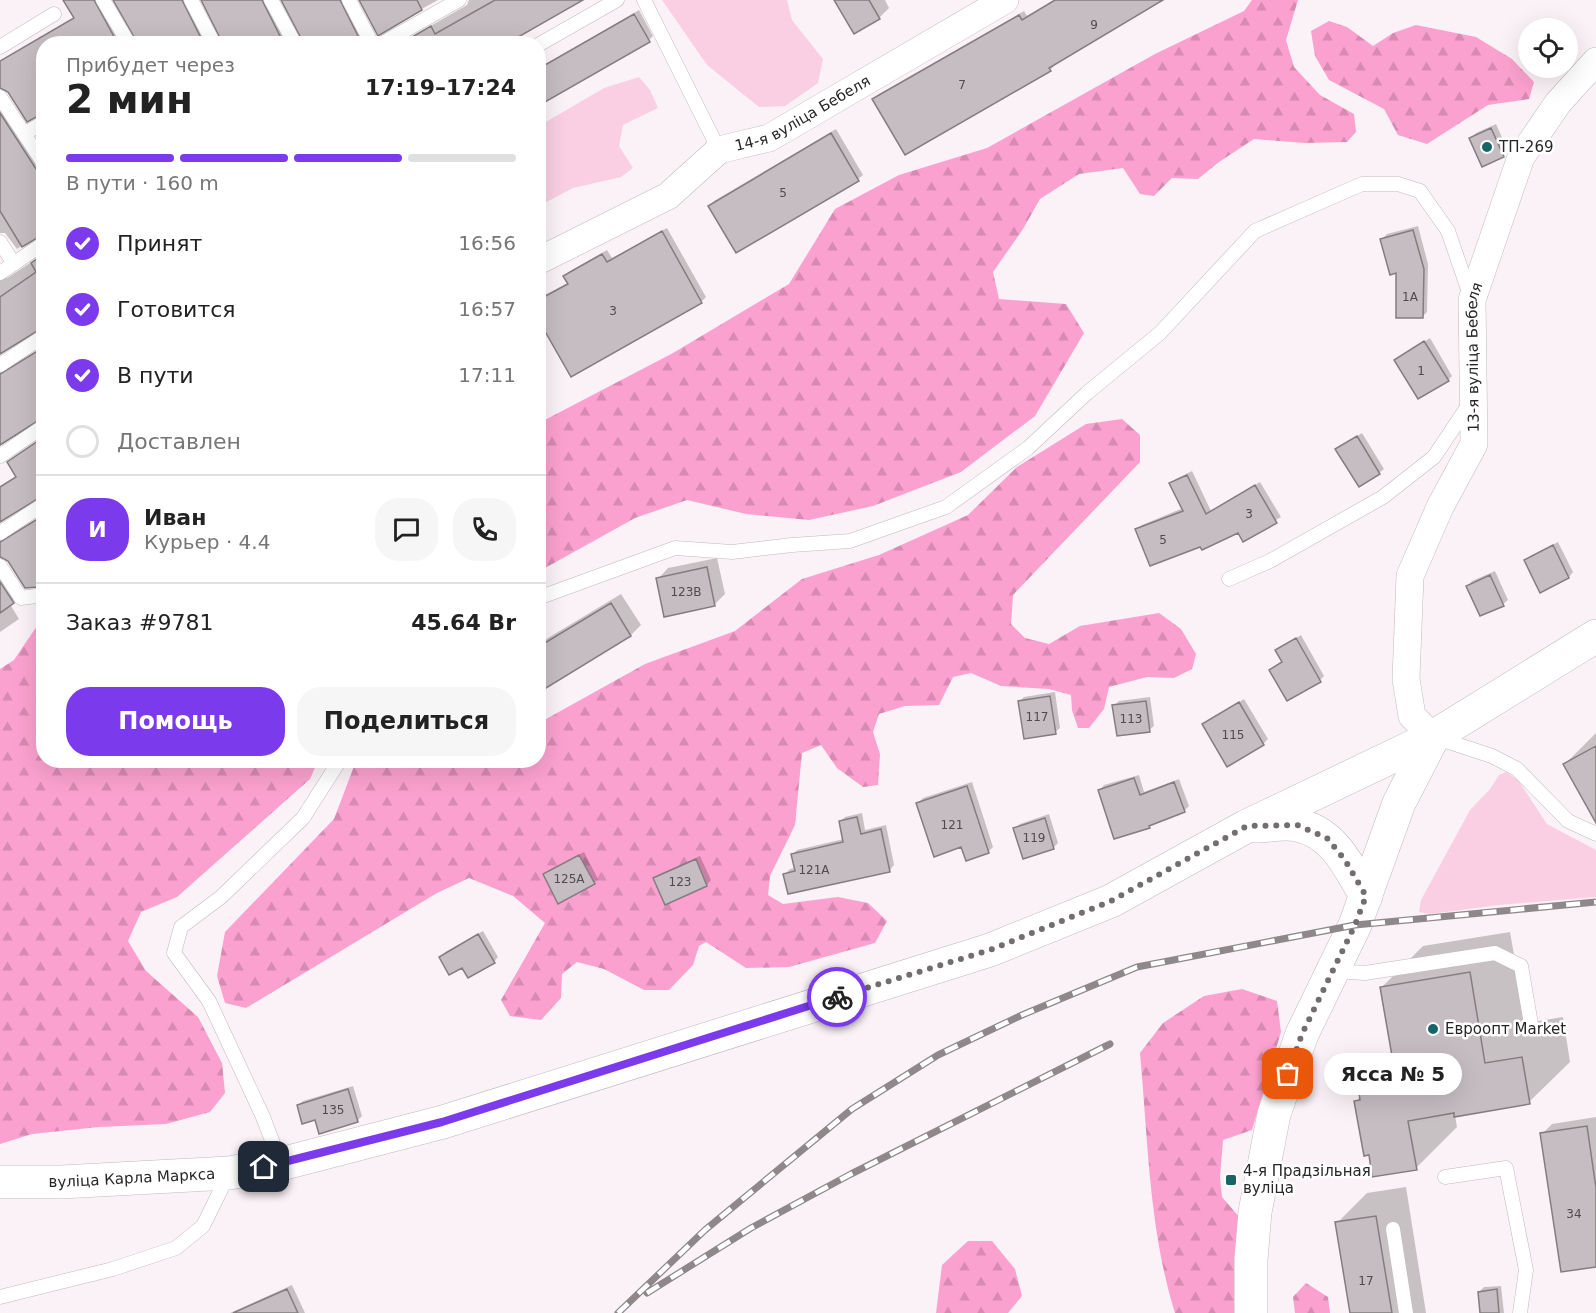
<!DOCTYPE html>
<html lang="ru">
<meta charset="utf-8">
<style>
body{margin:0;font-family:"DejaVu Sans",sans-serif;background:#f6f6f6;color:#222;height:100vh;display:flex;flex-direction:column;font-size:22px;white-space:nowrap}
*{box-sizing:border-box;margin:0}
p{font-size:20px;color:#767676}
.icon{flex:none;width:33px;height:33px;fill:none;stroke:currentColor;stroke-width:2;stroke-linecap:round;stroke-linejoin:round}
.map{position:relative;flex:1;overflow:hidden}
.details{position:absolute;left:36px;top:36px;width:510px;height:732px;display:flex;flex-direction:column;background:#fff;border-radius:24px;box-shadow:0 6px 24px #0002}
.details>*{flex:none}
.tools{position:absolute;left:1518px;top:18px;display:grid;gap:12px}
.tools a{display:grid;place-items:center;width:60px;height:60px;border-radius:50%;background:#fff;box-shadow:0 6px 24px #0002;font-size:30px}
.pin{position:absolute;display:grid;place-items:center;width:51px;height:51px;color:#fff;margin:-26px;border-radius:12px;box-shadow:0 3px 9px #0006}
.courier{position:absolute;display:grid;place-items:center;width:60px;height:60px;margin:-30px;border:4px solid #7c3aed;border-radius:50%;background:#fff;color:#222;box-shadow:0 2px 8px #0007}
.bubble{position:absolute;height:42px;border-radius:21px;background:#fff;box-shadow:0 6px 24px #0002;font-size:20px;font-weight:800;line-height:42px;text-align:center}
.overview em{font-style:normal;font-weight:800}
.overview div{display:flex;flex-direction:column-reverse}
.overview{display:flex;align-items:center;justify-content:space-between;height:102px;padding:0 30px}
h1{font-size:39px;font-weight:800;line-height:45px}
.bar{display:grid;grid-template-columns:repeat(4,1fr);gap:9px 6px;align-content:center;height:72px;padding:0 30px}
.bar i{height:8px;border-radius:4px;background:#e0e0e0}
.bar .active{background:#7c3aed}
.bar p{grid-column:span 4}
.line{display:flex;align-items:center;gap:15px;padding:0 30px;border-top:2px solid #e0e0e0}
.line div{flex:1}
.round{display:grid;place-items:center;flex:none;width:63px;height:63px;border-radius:24px;background:#f6f6f6}
ol{padding:0 30px;list-style:none}
li{display:flex;align-items:center;gap:18px;height:66px}
li p{margin-inline-start:auto}
li .icon{padding:6px;border-radius:50%;background:#7c3aed;color:#fff;stroke-width:4}
li:last-child{color:#767676}
li i{width:33px;height:33px;border:3px solid #e0e0e0;border-radius:50%}
.button{display:flex;gap:12px;margin-top:auto;padding:12px 30px}
.button a{flex:1;height:69px;border-radius:24px;background:#7c3aed;color:#fff;font-size:24px;font-weight:800;line-height:69px;text-align:center}
.button a+a{background:#f6f6f6;color:#222}
.map>svg:first-child{display:block}
.grass{fill:#facfe3}
.forest{fill:url(#forest-firs)}
.shadow{fill:#0003}
.building{fill:#c5bdc1;stroke:#847d80;stroke-width:1.5}
.lines{fill:none;stroke-linecap:round;stroke-linejoin:round}
.service-casing{stroke:#c1b9bd;stroke-width:15}
.minor-casing{stroke:#c1b9bd;stroke-width:28}
.secondary-casing{stroke:#c1b9bd;stroke-width:34}
.service{stroke:#fff;stroke-width:14}
.minor{stroke:#fff;stroke-width:27}
.secondary{stroke:#fff;stroke-width:33}
.rail-casing{stroke:#8e888b;stroke-width:7}
.rail{stroke:#fff;stroke-width:4.5;stroke-dasharray:14;stroke-linecap:butt}
.done{stroke:#726d6f;stroke-width:6;stroke-dasharray:0 10.8}
.route{stroke:#7c3aed;stroke-width:8}
.poi-dot{fill:#166568;stroke:#fff;stroke-width:2}
.labels{text-anchor:middle;stroke-width:5;stroke-linejoin:round;paint-order:stroke}
.number-label{font-size:12px;fill:#4f4b4e}
.street-label{font-size:15px;fill:#282527;stroke:#fff}
.poi-label{font-size:15px;fill:#282527;stroke:#fff;text-anchor:start}
</style>
<div class="map">
<svg width="1596" height="1313" viewBox="0 0 1596 1313">
<defs>
<pattern id="forest-firs" width="22" height="20" patternUnits="userSpaceOnUse" patternTransform="scale(1.5)"><rect width="22" height="20" fill="#fba1cf"/><path d="M5 1l3.5 6h-7zM16 11l3.5 6h-7z" fill="#d78ab2"/></pattern>
</defs>
<rect width="100%" height="100%" fill="#faf2f6"/>
<path class="grass" d="M 662,0 L 787,0 L 792,20 L 823,59 L 818,83 L 785,106 L 759,107 L 707,65 Z
M 639,77 L 650,90 L 658,108 L 623,125 L 619,146 L 633,168 L 621,177 L 573,188 L 539,206 L 539,126 L 604,88 Z
M 1506,772 L 1518,780 L 1547,824 L 1596,850 L 1596,897 L 1499,905 L 1430,914 L 1419,912 L 1421,900 L 1470,810 L 1490,789 L 1499,775 Z"/>
<path class="forest" d="M 1252,0 L 1298,0 L 1286,40 L 1294,67 L 1320,95 L 1354,114 L 1356,132 L 1347,142 L 1304,143 L 1254,139 L 1219,162 L 1198,179 L 1172,178 L 1154,196 L 1140,194 L 1123,168 L 1079,174 L 1040,199 L 1023,229 L 993,272 L 999,299 L 1066,304 L 1084,333 L 1035,416 L 961,472 L 873,506 L 809,520 L 746,514 L 687,500 L 635,518 L 545,568 L 539,568 L 539,423 L 673,353 L 789,284 L 835,209 L 899,175 L 987,148 L 1155,54 L 1244,11 Z
M 1329,21 L 1347,27 L 1373,46 L 1393,33 L 1416,25 L 1476,37 L 1512,59 L 1534,82 L 1529,99 L 1488,105 L 1427,144 L 1398,135 L 1384,109 L 1329,80 L 1315,56 L 1311,31 Z
M 1122,419 L 1140,435 L 1140,462 L 1013,595 L 1011,624 L 1025,638 L 1049,644 L 1080,626 L 1159,613 L 1181,629 L 1196,654 L 1192,669 L 1174,678 L 1147,677 L 1109,687 L 1104,709 L 1089,728 L 1078,728 L 1072,710 L 1071,695 L 1049,689 L 1001,686 L 971,673 L 953,677 L 939,705 L 905,706 L 879,714 L 873,732 L 880,754 L 878,785 L 863,787 L 837,768 L 821,745 L 802,753 L 795,825 L 770,876 L 768,895 L 783,904 L 838,897 L 868,903 L 887,921 L 875,943 L 789,967 L 746,968 L 706,942 L 699,946 L 693,965 L 669,990 L 644,990 L 604,969 L 577,962 L 562,974 L 561,998 L 541,1020 L 510,1016 L 501,1000 L 545,923 L 513,896 L 469,878 L 437,893 L 246,1008 L 225,1003 L 217,976 L 225,932 L 334,819 L 356,761 L 538,760 L 539,723 L 645,664 L 735,631 L 802,579 L 879,555 L 968,515 L 1017,467 L 1086,424 Z
M 43,617 L 44,760 L 318,761 L 310,779 L 177,897 L 141,912 L 128,941 L 146,971 L 198,1017 L 222,1063 L 225,1093 L 210,1112 L 166,1124 L 99,1127 L 32,1134 L 0,1144 L 0,669 L 14,660 Z
M 1242,989 L 1277,1001 L 1281,1032 L 1252,1130 L 1223,1140 L 1220,1177 L 1222,1197 L 1240,1218 L 1238,1313 L 1175,1313 C 1149,1230 1148,1140 1140,1053 L 1163,1023 L 1204,996 Z
M 968,1241 L 992,1241 L 1015,1269 L 1022,1296 L 1008,1313 L 936,1313 L 942,1265 Z
M 1306,1283 L 1328,1297 L 1330,1313 L 1295,1313 L 1293,1297 Z"/>
<path class="shadow" d="M 65,0 L 100,0 L 125,44 L 44,44 L 5,88 L 0,87 L 0,62 L 5,58 L 75,17 Z
M 114,0 L 188,0 L 211,44 L 139,44 Z
M 202,0 L 268,0 L 291,44 L 224,44 Z
M 281,0 L 346,0 L 368,44 L 305,44 Z
M 361,0 L 438,0 L 378,33 Z
M 469,0 L 580,0 L 503,44 L 399,44 L 467,5 Z
M 836,0 L 885,0 L 889,8 L 879,18 Z
M 1054,0 L 1160,0 L 1054,63 L 1055,65 L 1050,70 L 905,153 L 874,99 L 879,94 L 1024,11 L 1027,16 Z
M 639,10 L 653,36 L 649,40 L 538,69 Z
M 0,102 L 44,166 L 44,233 L 39,234 L 17,249 L 5,233 L 0,233 Z
M 1496,124 L 1508,151 L 1503,156 L 1471,138 L 1476,133 Z
M 836,129 L 863,175 L 858,179 L 710,206 L 714,201 Z
M 43,132 L 44,132 L 44,145 L 39,137 Z
M 1418,226 L 1428,264 L 1427,312 L 1423,316 L 1382,239 L 1387,234 Z
M 667,228 L 706,297 L 701,302 L 538,316 L 538,299 L 569,282 L 565,276 L 570,271 L 607,250 L 612,258 Z
M 44,254 L 44,327 L 0,353 L 0,275 L 7,278 Z
M 1430,338 L 1452,376 L 1448,380 L 1396,360 Z
M 1362,433 L 1384,469 L 1379,473 L 1337,449 Z
M 1192,471 L 1211,511 L 1260,482 L 1281,517 L 1244,540 L 1239,531 L 1201,545 L 1137,530 L 1142,525 L 1183,508 L 1171,484 L 1176,479 Z
M 1558,542 L 1573,572 L 1569,577 L 1541,591 L 1526,560 L 1530,556 Z
M 717,558 L 725,594 L 714,605 L 658,579 L 668,568 Z
M 0,571 L 18,598 L 10,604 L 19,619 L 0,632 Z
M 1495,571 L 1508,600 L 1503,604 L 1480,614 L 1468,586 L 1472,581 Z
M 621,594 L 641,625 L 631,635 L 538,691 L 538,644 Z
M 1301,635 L 1324,676 L 1320,680 L 1271,670 L 1283,661 L 1277,650 Z
M 1055,692 L 1060,728 L 1055,732 L 1020,701 L 1024,697 Z
M 1150,697 L 1154,726 L 1149,730 L 1114,706 L 1119,701 Z
M 1244,699 L 1268,739 L 1263,744 L 1204,724 Z
M 1596,733 L 1596,811 L 1565,764 Z
M 1139,775 L 1144,792 L 1179,779 L 1189,806 L 1184,811 L 1154,822 L 1149,827 L 1100,790 L 1104,785 Z
M 972,782 L 993,847 L 988,852 L 962,845 L 918,803 L 923,798 Z
M 862,813 L 865,830 L 886,825 L 894,865 L 890,870 L 789,892 L 785,874 L 790,869 L 796,868 L 793,854 L 797,850 L 844,839 L 840,822 L 845,817 Z
M 1049,814 L 1058,843 L 1054,847 L 1024,857 L 1015,829 L 1020,824 Z
M 584,852 L 598,879 L 594,883 L 545,875 L 549,870 Z
M 700,856 L 711,880 L 707,885 L 666,903 L 655,879 L 660,874 Z
M 483,931 L 498,957 L 494,962 L 462,966 L 441,957 L 445,952 Z
M 1510,932 L 1526,1023 L 1563,1017 L 1570,1062 L 1529,1102 L 1455,1115 L 1457,1127 L 1416,1168 L 1370,1153 L 1356,1101 L 1361,1096 L 1359,1087 L 1393,1053 L 1382,987 L 1423,946 Z
M 353,1086 L 362,1116 L 357,1121 L 316,1118 L 298,1105 L 303,1101 Z
M 1596,1117 L 1596,1265 L 1542,1134 L 1552,1124 Z
M 1406,1187 L 1426,1313 L 1352,1313 L 1337,1223 L 1367,1193 Z
M 292,1285 L 305,1313 L 230,1313 Z
M 1501,1286 L 1504,1313 L 1481,1313 L 1479,1292 L 1484,1287 Z"/>
<path class="building" d="M 63,0 L 94,0 L 118,44 L 44,44 L 44,113 L 27,122 L 8,92 L 0,88 L 0,61 L 74,18 Z
M 113,0 L 182,0 L 204,44 L 138,44 Z
M 201,0 L 262,0 L 284,44 L 223,44 Z
M 281,0 L 340,0 L 362,44 L 304,44 Z
M 359,0 L 417,0 L 422,10 L 378,36 Z
M 495,0 L 583,0 L 506,44 L 400,44 L 431,26 L 435,34 Z
M 834,0 L 869,0 L 880,19 L 854,34 Z
M 1055,0 L 1163,0 L 1049,68 L 1051,71 L 905,155 L 872,99 L 1019,15 L 1022,20 Z
M 634,14 L 650,42 L 538,106 L 538,69 Z
M 0,113 L 36,169 L 44,173 L 44,234 L 22,247 L 0,211 Z
M 1491,128 L 1504,157 L 1482,167 L 1469,138 Z
M 831,133 L 859,181 L 736,253 L 708,206 Z
M 1413,230 L 1424,269 L 1423,318 L 1396,318 L 1396,273 L 1390,275 L 1380,239 Z
M 662,231 L 702,303 L 571,377 L 538,319 L 538,300 L 568,284 L 563,276 L 602,254 L 607,262 Z
M 44,254 L 44,327 L 0,354 L 0,297 L 36,272 L 31,263 Z
M 1424,341 L 1449,381 L 1418,399 L 1394,360 Z
M 44,347 L 44,417 L 0,445 L 0,374 Z
M 1357,436 L 1380,474 L 1359,487 L 1335,449 Z
M 44,437 L 44,495 L 0,522 L 0,487 L 16,477 L 7,462 Z
M 1187,475 L 1206,514 L 1255,485 L 1277,523 L 1243,542 L 1238,533 L 1202,550 L 1200,547 L 1150,566 L 1135,529 L 1183,511 L 1169,483 Z
M 44,515 L 44,584 L 39,587 L 25,588 L 8,561 L 0,557 L 0,542 Z
M 1553,545 L 1569,578 L 1540,593 L 1524,560 Z
M 707,567 L 715,606 L 664,617 L 656,578 Z
M 1490,575 L 1504,606 L 1480,616 L 1466,586 Z
M 0,582 L 14,603 L 0,613 Z
M 611,603 L 631,636 L 538,693 L 538,647 Z
M 1296,638 L 1321,682 L 1287,701 L 1269,670 L 1282,662 L 1275,650 Z
M 1050,696 L 1056,734 L 1024,739 L 1018,701 Z
M 1146,701 L 1150,732 L 1117,736 L 1112,705 Z
M 1239,702 L 1264,745 L 1227,767 L 1202,724 Z
M 1596,746 L 1596,823 L 1563,764 Z
M 1134,778 L 1140,795 L 1174,782 L 1185,812 L 1149,826 L 1150,828 L 1114,839 L 1098,790 Z
M 967,786 L 989,853 L 966,861 L 961,847 L 934,857 L 916,803 Z
M 857,817 L 861,834 L 881,829 L 890,872 L 788,894 L 783,874 L 795,871 L 791,854 L 843,842 L 839,821 Z
M 1045,818 L 1054,849 L 1023,859 L 1013,828 Z
M 579,855 L 595,884 L 558,904 L 543,874 Z
M 696,859 L 707,886 L 665,905 L 653,878 Z
M 478,934 L 495,963 L 468,978 L 462,968 L 449,975 L 439,957 Z
M 1470,972 L 1485,1063 L 1522,1057 L 1530,1104 L 1454,1117 L 1454,1113 L 1408,1121 L 1417,1170 L 1372,1177 L 1369,1155 L 1364,1156 L 1354,1101 L 1360,1100 L 1358,1086 L 1396,1079 L 1380,987 Z
M 348,1089 L 358,1122 L 319,1134 L 315,1120 L 302,1124 L 297,1105 Z
M 1587,1126 L 1596,1188 L 1596,1267 L 1561,1272 L 1540,1133 Z
M 1376,1216 L 1392,1313 L 1350,1313 L 1335,1222 Z
M 287,1289 L 298,1313 L 233,1313 Z
M 1497,1289 L 1499,1313 L 1480,1313 L 1478,1292 Z"/>
<g class="lines">
<g class="service-casing">
<path id="service" d="M 103,0 L 129,44
M 191,0 L 214,44
M 271,0 L 295,44
M 349,0 L 372,44
M 644,0 L 719,150
M 381,44 L 459,0
M 538,45 L 617,0
M 0,47 L 54,14
M 0,97 L 44,164
M 24,134 L 44,122
M 0,242 L 14,264
M 0,273 L 44,243
M 0,365 L 44,336
M 0,456 L 44,426
M 0,533 L 44,504
M 0,566 L 21,598 L 44,595
M 1229,579 L 1270,561 L 1383,497 L 1434,457 L 1470,403
M 538,598 L 675,548 L 732,552 L 792,545 L 850,541 L 946,507 L 1028,448 L 1087,393 L 1160,333 L 1255,231 L 1362,184 L 1398,184 L 1420,191 L 1448,231 L 1470,295
M 1437,738 L 1492,756 L 1517,769 L 1568,821 L 1596,834
M 1334,971 L 1365,973 L 1495,953 L 1521,966 L 1531,1024
M 281,1164 L 263,1117 L 209,1001 L 174,953 L 181,927 L 221,897 L 303,818 L 340,760
M 1445,1177 L 1506,1168 L 1526,1270 L 1520,1313
M 1393,1229 L 1406,1313
M 0,1297 L 113,1269 L 176,1248 L 203,1226 L 228,1175"/>
</g>
<g class="minor-casing">
<g id="minor">
<path id="s1" d="M 538,261 L 668,196 L 719,150 L 769,138 L 1005,0"/>
<path id="s2" d="M 1433,737 L 1412,716 L 1406,679 L 1410,576 L 1440,507 L 1474,444 L 1472,300 L 1521,157 L 1558,103 L 1596,61"/>
</g>
</g>
<g class="secondary-casing">
<g id="secondary">
<path d="M 1255,826 C 1268,826 1284,822 1297,825 C 1334,832 1349,867 1366,896"/>
<path id="s3" d="M 0,1182 L 61,1182 L 229,1173 L 281,1164 L 443,1122 L 990,950 L 1111,901 L 1247,826 L 1433,737 L 1596,636"/>
<path d="M 1251,1313 L 1251,1259 L 1255,1212 L 1274,1114 L 1302,1034 L 1355,925 L 1399,803 L 1433,737"/>
</g>
</g>
<use href="#service" class="service"/>
<use href="#minor" class="minor"/>
<use href="#secondary" class="secondary"/>
<g class="rail-casing">
<path id="rail" d="M 647,1293 L 751,1228 L 851,1174 L 1110,1044
M 618,1313 L 705,1230 L 852,1109 L 938,1055 L 1022,1015 L 1137,967 L 1355,925 L 1596,902"/>
</g>
<use href="#rail" class="rail"/>
</g>
<g class="lines">
<path class="done" d="M 837,997 L 990,950 L 1111,901 L 1247,826 L 1297,825 L 1327,838 L 1345,860 L 1366,896 L 1355,925 L 1302,1034 L 1288,1074"/>
<path class="route" d="M 264,1167 L 442,1122 L 837,997"/>
</g>
<g class="poi-dot">
<circle cx="1487" cy="147" r="6"/>
<circle cx="1433" cy="1029" r="6"/>
<rect x="1225" y="1174" width="12" height="12" rx="3"/>
</g>
<g class="labels">
<g class="number-label">
<text x="1094" y="29">9</text>
<text x="962" y="89">7</text>
<text x="783" y="197">5</text>
<text x="1410" y="301">1А</text>
<text x="613" y="315">3</text>
<text x="1421" y="375">1</text>
<text x="1249" y="518">3</text>
<text x="1163" y="544">5</text>
<text x="686" y="596">123В</text>
<text x="1037" y="721">117</text>
<text x="1131" y="723">113</text>
<text x="1233" y="739">115</text>
<text x="952" y="829">121</text>
<text x="1034" y="842">119</text>
<text x="814" y="874">121А</text>
<text x="569" y="883">125А</text>
<text x="680" y="886">123</text>
<text x="333" y="1114">135</text>
<text x="1574" y="1218">34</text>
<text x="1366" y="1285">17</text>
</g>
<g class="street-label">
<text dy="5" stroke="none"><textPath href="#s1" startOffset="306">14-я вуліца Бебеля</textPath></text>
<text dy="5" stroke="none"><textPath href="#s2" startOffset="404">13-я вуліца Бебеля</textPath></text>
<text dy="5" stroke="none"><textPath href="#s3" startOffset="132">вуліца Карла Маркса</textPath></text>
</g>
<g class="poi-label">
<text x="1499" y="152">ТП-269</text>
<text x="1445" y="1034">Евроопт Market</text>
<text x="1243" y="1176">4-я Прадзільная<tspan x="1243" dy="17">вуліца</tspan></text>
</g>
</g>
</svg>
<div class="tools">
<a><svg class="icon" aria-label="locate" viewBox="0 0 24 24"><circle cx="12" cy="12" r="6"/><path d="M12 2v4M12 18v4M2 12h4M18 12h4"/></svg></a>
</div>
<div class="pin" style="left:1288px;top:1074px;background:#ea580c"><svg class="icon" aria-label="bag" viewBox="0 0 24 24"><path d="M5 8h14l-1 12H6zM9 8a3 3 0 0 1 6 0"/></svg></div>
<div class="pin" style="left:264px;top:1167px;background:#1f2937"><svg class="icon" aria-label="home" viewBox="0 0 24 24"><path d="M3 11l9-7 9 7M6 9v11h12V9"/></svg></div>
<div class="courier" style="left:837px;top:997px"><svg class="icon" aria-label="bike" viewBox="0 0 24 24"><circle cx="6" cy="16" r="4"/><circle cx="18" cy="16" r="4"/><path d="M6 16l4-8h5l3 8M10 8l3 8H6M13 5h3"/></svg></div>
<div class="bubble" style="left:1324px;top:1053px;width:138px">Ясса № 5</div>
<section class="details">
<div class="overview"><div><h1>2 мин</h1><p>Прибудет через</p></div><em>17:19–17:24</em></div>
<div class="bar"><i class="active"></i><i class="active"></i><i class="active"></i><i></i><p>В пути · 160 m</p></div>
<ol>
<li><svg class="icon" aria-label="check" viewBox="0 0 24 24"><path d="M5 12l5 5 9-10"/></svg>Принят<p>16:56</p></li>
<li><svg class="icon" aria-label="check" viewBox="0 0 24 24"><path d="M5 12l5 5 9-10"/></svg>Готовится<p>16:57</p></li>
<li><svg class="icon" aria-label="check" viewBox="0 0 24 24"><path d="M5 12l5 5 9-10"/></svg>В пути<p>17:11</p></li>
<li><i></i>Доставлен</li>
</ol>
<div class="line" style="height:108px"><b class="round" style="background:#7c3aed;color:#fff">И</b><div><b>Иван</b><p>Курьер · 4.4</p></div><a class="round"><svg class="icon" aria-label="chat" viewBox="0 0 24 24"><path d="M4 5h16v11H9l-5 4z"/></svg></a><a class="round"><svg class="icon" aria-label="phone" viewBox="0 0 24 24"><path d="M5 4h4l2 5-3 2q2 4 5 5l2-3 5 2v4C11 20 4 13 5 4z"/></svg></a></div>
<div class="line" style="height:78px"><div>Заказ #9781</div><b>45.64 Br</b></div>
<div class="button"><a>Помощь</a><a>Поделиться</a></div>
</section>
</div>
